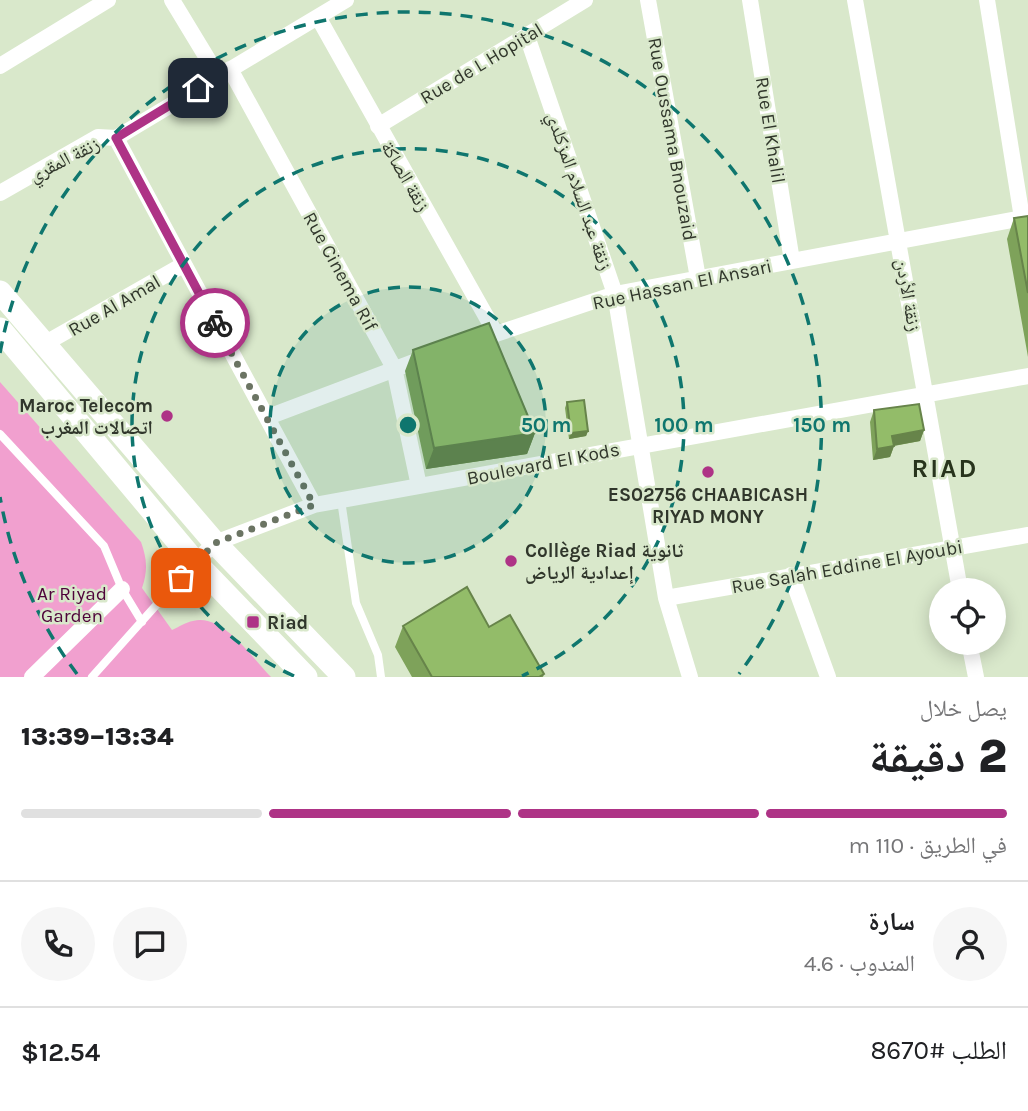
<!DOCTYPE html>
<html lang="ar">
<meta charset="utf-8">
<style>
body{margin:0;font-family:Karla,"Noto Naskh Arabic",sans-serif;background:#f6f6f6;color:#202124;direction:rtl;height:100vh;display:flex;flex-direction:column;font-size:26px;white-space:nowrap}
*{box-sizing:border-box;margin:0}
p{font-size:23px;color:#757577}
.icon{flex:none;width:38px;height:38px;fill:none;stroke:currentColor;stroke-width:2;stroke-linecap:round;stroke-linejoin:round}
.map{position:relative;height:677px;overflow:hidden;direction:ltr}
.drawer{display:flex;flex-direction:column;background:#fff;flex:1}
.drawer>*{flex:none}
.controls{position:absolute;left:929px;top:578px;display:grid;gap:14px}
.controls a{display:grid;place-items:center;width:77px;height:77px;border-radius:50%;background:#fff;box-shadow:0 4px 18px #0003;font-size:35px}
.pin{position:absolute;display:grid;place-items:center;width:60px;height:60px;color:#fff;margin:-30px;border-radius:14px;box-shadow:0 4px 10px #0006}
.courier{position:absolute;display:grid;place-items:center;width:70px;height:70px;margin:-35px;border:5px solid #ae3386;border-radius:50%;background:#fff;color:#222;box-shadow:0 2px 9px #0007}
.summary em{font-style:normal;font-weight:800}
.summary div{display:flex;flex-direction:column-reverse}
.summary{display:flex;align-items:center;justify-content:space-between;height:119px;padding:0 21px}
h1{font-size:46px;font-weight:800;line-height:52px}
.bar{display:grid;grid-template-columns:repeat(4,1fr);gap:10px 7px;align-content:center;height:84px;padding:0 21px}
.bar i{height:9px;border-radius:5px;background:#e0e0e0}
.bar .selected{background:#ae3386}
.bar p{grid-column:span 4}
.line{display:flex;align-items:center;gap:18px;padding:0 21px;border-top:2px solid #e0e0e0}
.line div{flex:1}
.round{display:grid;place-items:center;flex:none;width:74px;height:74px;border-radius:37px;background:#f6f6f6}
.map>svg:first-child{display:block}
.green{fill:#f1a0cf}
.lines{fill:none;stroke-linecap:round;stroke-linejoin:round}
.lane{stroke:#fff;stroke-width:8}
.street{stroke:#fff;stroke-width:16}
.secondary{stroke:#fff;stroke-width:23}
.wall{fill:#7ea25a}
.shaded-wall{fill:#67844a}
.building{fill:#93bc69;stroke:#67844a;stroke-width:2}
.done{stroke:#6b7463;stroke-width:7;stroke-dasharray:0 12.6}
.route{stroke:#ae3386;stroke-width:9}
.ring{fill:none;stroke:#0f766e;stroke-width:3.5;stroke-dasharray:12 9}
.poi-dot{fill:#ae3386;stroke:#d9e8cb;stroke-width:2.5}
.labels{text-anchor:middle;stroke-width:5;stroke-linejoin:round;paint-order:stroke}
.street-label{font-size:19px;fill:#30362b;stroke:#d9e8cb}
.poi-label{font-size:19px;font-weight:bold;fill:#30362b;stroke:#d9e8cb;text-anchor:start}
.park-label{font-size:19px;fill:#4f033a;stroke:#d9e8cb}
.district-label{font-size:26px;font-weight:bold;letter-spacing:2px;fill:#28341d;stroke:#d9e8cb}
.centre{fill:#0f766e;stroke:#d9e8cb;stroke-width:3.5}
.ring-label{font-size:21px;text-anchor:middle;font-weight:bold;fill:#0f766e;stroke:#d9e8cb;stroke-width:5;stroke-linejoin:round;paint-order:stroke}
</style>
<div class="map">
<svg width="1028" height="677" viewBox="0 0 1028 677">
<rect width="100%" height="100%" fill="#d9e8cb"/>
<path class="green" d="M 0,382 L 141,542 C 147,559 148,570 142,588 L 172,630 C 179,627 186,622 193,621 C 223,613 252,658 271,677 L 0,677 Z"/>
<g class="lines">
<path class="lane" d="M 0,434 L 104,546 L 122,589 L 142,622
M 341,500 L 356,603 L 378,655 L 381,677
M 92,677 L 193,564"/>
<path class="street" d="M 172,0 L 218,76
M 648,0 L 698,278
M 750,0 L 792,261
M 855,0 L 960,590
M 987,0 L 1022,218
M 318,17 L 496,334
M 527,36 L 615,294 L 666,598 L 690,677
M 0,66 L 108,0
M 230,69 L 394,368 L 419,486
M 378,126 L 585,0
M 116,138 L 314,505
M 0,193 L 98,137 L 116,138 L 346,0
M 475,341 L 615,294 L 1028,217
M 44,344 L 183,265
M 268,417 L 427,357
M 195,562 L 215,543 L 314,505 L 1028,376
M 791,575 L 828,677
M 666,598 L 1028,535
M 969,642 L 976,677
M 32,677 L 122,589"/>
<path class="secondary" d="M 0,292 L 215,543 L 344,677
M 0,329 L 195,562 L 306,677"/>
</g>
<path class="wall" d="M 1028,216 L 1028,357 L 1007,239 L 1014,218 Z
M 413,350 L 535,433 L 527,454 L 426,469 L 405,371 Z
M 567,402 L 588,431 L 586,436 L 569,439 L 565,408 Z
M 874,410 L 924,430 L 920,441 L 894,446 L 890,457 L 873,460 L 870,422 Z
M 403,626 L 489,627 L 544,674 L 543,677 L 412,677 L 395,647 Z"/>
<path class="shaded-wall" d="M 924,430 L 920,441 L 892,446 L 894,446 L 890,457 L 873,460 L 877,449 L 892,436 Z
M 588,431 L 586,436 L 569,439 L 571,433 Z
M 535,433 L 527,454 L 426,469 L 434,448 Z"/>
<path class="building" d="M 1028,216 L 1028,293 L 1014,218 Z
M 489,323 L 535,433 L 434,448 L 413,350 Z
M 584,400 L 588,431 L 571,433 L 567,402 Z
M 919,404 L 924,430 L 892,436 L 894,446 L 877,449 L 874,410 Z
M 467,587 L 489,627 L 510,615 L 544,674 L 539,677 L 432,677 L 403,626 Z"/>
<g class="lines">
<path class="done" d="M 181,578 L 215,543 L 314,505 L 215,323"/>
<path class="route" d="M 198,88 L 116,138 L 215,323"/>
</g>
<circle cx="408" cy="425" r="138" fill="#0f766e" fill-opacity=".12"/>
<g class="ring">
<circle cx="408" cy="425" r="138"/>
<path d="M294 676A276 276 0 1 1 522 676"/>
<path d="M77 674A414 414 0 0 1 0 497M0 353A414 414 0 1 1 739 674"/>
</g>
<g class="poi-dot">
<circle cx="167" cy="416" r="7"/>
<circle cx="708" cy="472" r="7"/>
<circle cx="511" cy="561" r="7"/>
<rect x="246" y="615" width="14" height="14" rx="3.5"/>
</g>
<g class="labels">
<g class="street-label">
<text transform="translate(481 63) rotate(-31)" y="7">Rue de L Hopital</text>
<text transform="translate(771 130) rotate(81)" y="7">Rue El Khalil</text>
<text transform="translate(673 139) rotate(80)" y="7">Rue Oussama Bnouzaid</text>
<text transform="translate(64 159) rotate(-27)" y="7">زنقة المقري</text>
<text transform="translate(406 176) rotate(60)" y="7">زنقة الصاكة</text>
<text transform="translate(580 191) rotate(71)" y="7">زنقة عبد السلام المزكلدي</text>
<text transform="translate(341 271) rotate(61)" y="7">Rue Cinema Rif</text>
<text transform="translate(682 284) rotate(-12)" y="7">Rue Hassan El Ansari</text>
<text transform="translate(909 295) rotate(80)" y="7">زنقة الأردن</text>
<text transform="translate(114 305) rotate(-30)" y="7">Rue Al Amal</text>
<text transform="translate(543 463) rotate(-11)" y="7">Boulevard El Kods</text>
<text transform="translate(847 566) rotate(-10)" y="7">Rue Salah Eddine El Ayoubi</text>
</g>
<g class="poi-label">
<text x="153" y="412" text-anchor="end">Maroc Telecom<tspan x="153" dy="22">اتصالات المغرب</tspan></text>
<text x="708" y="501" text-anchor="middle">ES02756 CHAABICASH<tspan x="708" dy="22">RIYAD MONY</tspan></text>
<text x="525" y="557">Collège Riad ثانوية<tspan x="525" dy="22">إعدادية الرياض</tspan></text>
<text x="267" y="629">Riad</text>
</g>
<g class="park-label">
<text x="72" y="600">Ar Riyad<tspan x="72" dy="22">Garden</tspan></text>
</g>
<g class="district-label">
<text x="945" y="477">RIAD</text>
</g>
</g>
<circle cx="408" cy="425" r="10" class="centre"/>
<g class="ring-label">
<text x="546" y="432">50 m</text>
<text x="684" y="432">100 m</text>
<text x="822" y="432">150 m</text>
</g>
</svg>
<div class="controls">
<a><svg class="icon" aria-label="locate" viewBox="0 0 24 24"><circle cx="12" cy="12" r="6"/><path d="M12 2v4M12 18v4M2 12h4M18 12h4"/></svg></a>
</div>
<div class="pin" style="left:181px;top:578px;background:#ea580c"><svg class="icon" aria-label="bag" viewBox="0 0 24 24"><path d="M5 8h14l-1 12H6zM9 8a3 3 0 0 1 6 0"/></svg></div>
<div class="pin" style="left:198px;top:88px;background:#1f2937"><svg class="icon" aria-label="home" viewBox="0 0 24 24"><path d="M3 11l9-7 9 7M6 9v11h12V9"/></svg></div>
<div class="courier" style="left:215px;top:323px"><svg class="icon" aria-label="bike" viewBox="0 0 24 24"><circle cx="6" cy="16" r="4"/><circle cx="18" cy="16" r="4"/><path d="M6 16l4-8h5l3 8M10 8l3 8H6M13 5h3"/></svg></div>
</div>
<section class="drawer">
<div class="summary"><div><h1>2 دقيقة</h1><p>يصل خلال</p></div><em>13:34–13:39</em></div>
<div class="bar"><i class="selected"></i><i class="selected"></i><i class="selected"></i><i></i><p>في الطريق · 110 m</p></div>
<div class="line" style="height:126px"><a class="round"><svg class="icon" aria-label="person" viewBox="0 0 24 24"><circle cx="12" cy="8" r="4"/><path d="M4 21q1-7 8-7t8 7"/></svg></a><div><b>سارة</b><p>المندوب · 4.6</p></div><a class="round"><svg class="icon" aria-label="chat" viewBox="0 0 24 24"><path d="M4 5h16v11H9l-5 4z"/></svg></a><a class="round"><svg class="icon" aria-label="phone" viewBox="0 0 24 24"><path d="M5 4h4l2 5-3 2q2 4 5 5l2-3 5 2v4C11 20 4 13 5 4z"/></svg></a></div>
<div class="line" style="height:91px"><div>الطلب #8670</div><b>$12.54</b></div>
</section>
